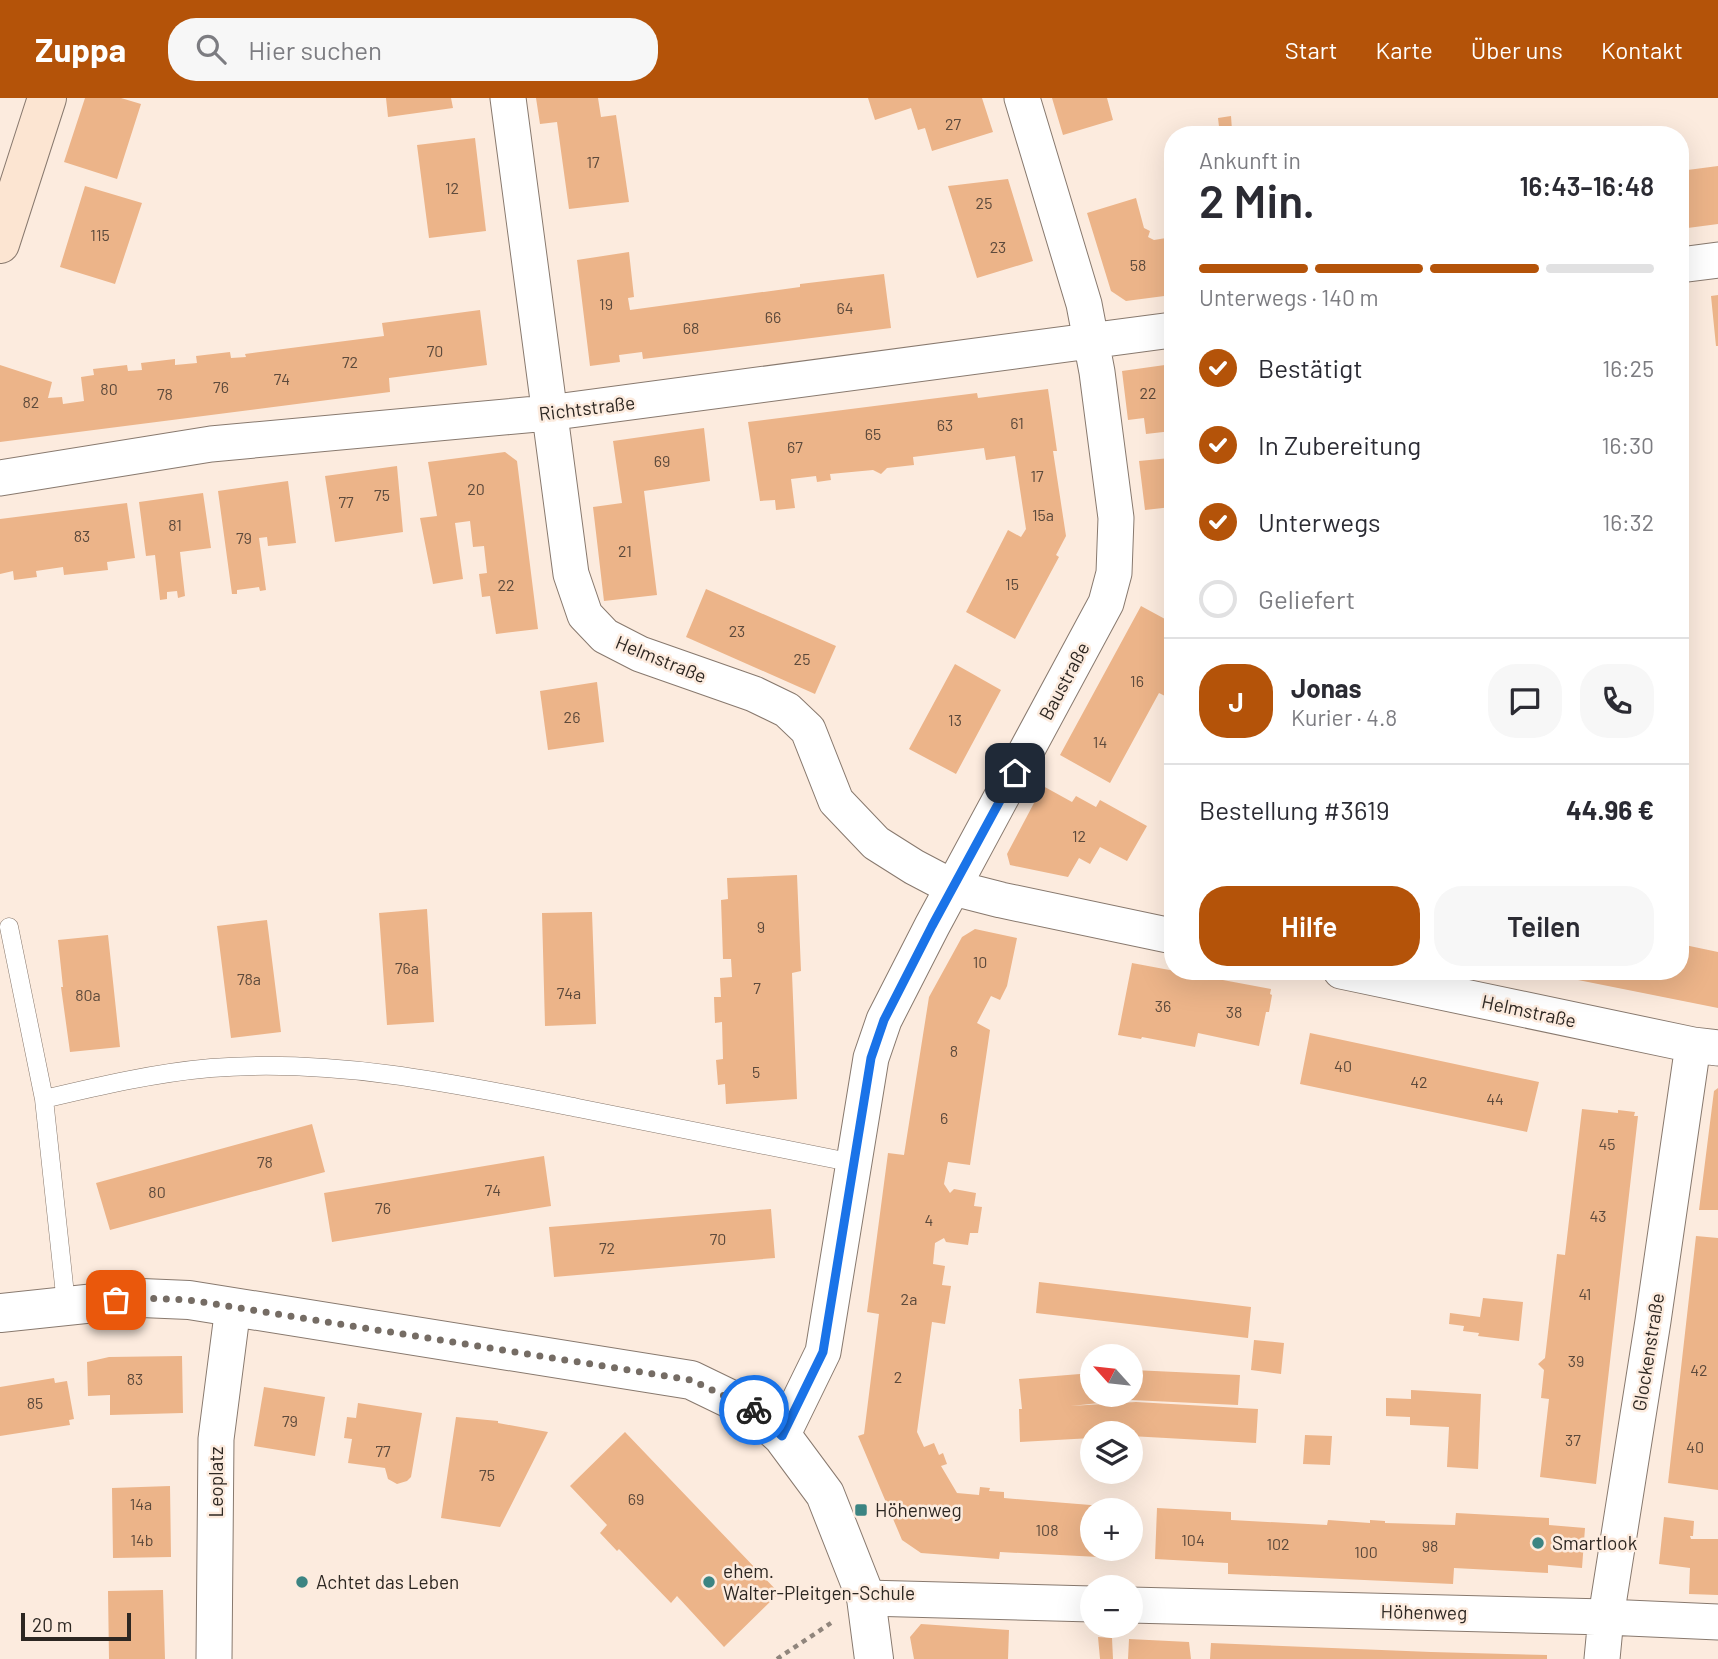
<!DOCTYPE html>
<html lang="de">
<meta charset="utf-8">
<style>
body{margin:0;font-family:Barlow,sans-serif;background:#f7f7f7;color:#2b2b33;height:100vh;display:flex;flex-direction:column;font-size:26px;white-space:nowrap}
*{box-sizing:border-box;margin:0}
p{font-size:23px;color:#7c7c81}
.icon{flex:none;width:38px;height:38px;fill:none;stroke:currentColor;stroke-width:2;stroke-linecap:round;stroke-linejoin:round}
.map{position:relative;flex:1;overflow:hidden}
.sheet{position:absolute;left:1164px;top:28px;width:525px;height:854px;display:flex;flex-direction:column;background:#fff;border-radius:28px;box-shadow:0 7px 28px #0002}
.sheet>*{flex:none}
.needle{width:46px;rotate:297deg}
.fabs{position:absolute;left:1080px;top:1246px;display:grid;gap:14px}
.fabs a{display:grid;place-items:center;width:63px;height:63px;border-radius:50%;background:#fff;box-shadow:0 7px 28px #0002;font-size:35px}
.scale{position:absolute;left:21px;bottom:18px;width:110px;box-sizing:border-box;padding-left:7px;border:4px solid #2d2722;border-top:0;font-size:19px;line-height:24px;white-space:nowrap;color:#2d2722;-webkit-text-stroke:5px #fcebde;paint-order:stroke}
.pin{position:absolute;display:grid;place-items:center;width:60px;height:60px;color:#fff;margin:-30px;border-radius:14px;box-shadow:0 4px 10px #0006}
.courier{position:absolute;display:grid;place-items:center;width:70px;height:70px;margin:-35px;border:5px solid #1a73e8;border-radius:50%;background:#fff;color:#222;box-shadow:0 2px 9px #0007}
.headline em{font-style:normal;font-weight:600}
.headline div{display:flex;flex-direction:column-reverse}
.headline{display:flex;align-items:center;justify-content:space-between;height:119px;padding:0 35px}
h1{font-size:46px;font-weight:600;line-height:52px}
.bar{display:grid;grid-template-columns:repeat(4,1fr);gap:10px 7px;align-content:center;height:84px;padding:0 35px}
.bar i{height:9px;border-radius:5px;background:#e1e1e2}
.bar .on{background:#b45309}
.bar p{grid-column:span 4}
.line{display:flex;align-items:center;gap:18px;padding:0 35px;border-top:2px solid #e1e1e2}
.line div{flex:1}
.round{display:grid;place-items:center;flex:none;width:74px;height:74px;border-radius:28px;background:#f7f7f7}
ol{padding:0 35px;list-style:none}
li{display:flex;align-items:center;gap:21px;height:77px}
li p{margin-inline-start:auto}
li .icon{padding:7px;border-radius:50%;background:#b45309;color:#fff;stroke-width:4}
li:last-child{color:#7c7c81}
li i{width:38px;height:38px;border:4px solid #e1e1e2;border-radius:50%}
.primary-button{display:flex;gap:14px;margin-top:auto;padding:14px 35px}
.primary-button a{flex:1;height:80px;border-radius:28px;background:#b45309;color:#fff;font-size:28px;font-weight:600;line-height:80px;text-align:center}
.primary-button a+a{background:#f7f7f7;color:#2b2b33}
header{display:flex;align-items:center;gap:42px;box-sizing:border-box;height:98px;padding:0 35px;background:#b45309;color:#fff}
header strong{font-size:33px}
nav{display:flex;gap:38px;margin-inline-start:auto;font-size:24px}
.search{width:490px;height:63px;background:#f7f7f7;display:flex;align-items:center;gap:18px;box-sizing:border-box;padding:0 24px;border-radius:28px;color:#7c7c81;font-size:26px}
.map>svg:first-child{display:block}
.building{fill:#ecb489}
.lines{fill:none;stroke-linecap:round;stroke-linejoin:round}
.service-casing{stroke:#88796e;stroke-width:19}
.minor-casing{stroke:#88796e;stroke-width:37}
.tertiary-casing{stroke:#88796e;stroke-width:40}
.secondary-casing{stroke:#88796e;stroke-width:40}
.path{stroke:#90857c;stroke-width:4.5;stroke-dasharray:5 5;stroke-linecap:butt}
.service{stroke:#fff;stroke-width:18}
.minor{stroke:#fff;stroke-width:35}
.tertiary{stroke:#fff;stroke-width:38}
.secondary{stroke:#fce5d2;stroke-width:38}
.done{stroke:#756c64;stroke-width:7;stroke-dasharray:0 12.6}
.route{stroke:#1a73e8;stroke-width:9}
.poi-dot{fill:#3c8482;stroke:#fcebde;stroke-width:2.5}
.labels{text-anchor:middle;stroke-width:5;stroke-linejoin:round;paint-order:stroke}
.number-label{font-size:16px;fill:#5d4a3c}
.street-label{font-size:19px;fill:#2d2722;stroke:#fcebde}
.poi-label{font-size:19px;fill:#2d2722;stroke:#fcebde;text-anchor:start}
</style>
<header>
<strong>Zuppa</strong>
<div class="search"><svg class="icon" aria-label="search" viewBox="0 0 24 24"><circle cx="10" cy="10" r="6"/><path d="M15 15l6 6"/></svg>Hier suchen</div>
<nav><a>Start</a><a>Karte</a><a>Über uns</a><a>Kontakt</a></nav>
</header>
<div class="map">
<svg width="1718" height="1561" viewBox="0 0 1718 1561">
<rect width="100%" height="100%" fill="#fcebde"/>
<path class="building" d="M 85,0 L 121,0 L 141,6 L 117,81 L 64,64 Z
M 386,0 L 451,0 L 453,10 L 388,19 Z
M 536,0 L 598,0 L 601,19 L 616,17 L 629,104 L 569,111 L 557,24 L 540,26 Z
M 868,0 L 982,0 L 993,34 L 932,53 L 925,30 L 918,32 L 911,10 L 875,22 Z
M 1052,0 L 1107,0 L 1113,22 L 1063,37 Z
M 1231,18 L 1232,32 L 1255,29 L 1256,37 L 1220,37 L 1218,20 Z
M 475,40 L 486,133 L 429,140 L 417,47 Z
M 1718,68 L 1718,126 L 1680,131 L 1680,73 Z
M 1008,81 L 1033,163 L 977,180 L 948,88 Z
M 85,88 L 142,105 L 115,186 L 60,169 Z
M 1136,100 L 1144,130 L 1150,133 L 1148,139 L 1154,142 L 1172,139 L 1172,197 L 1126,203 L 1111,193 L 1087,115 Z
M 629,154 L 634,199 L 628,200 L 630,212 L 800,189 L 800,186 L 884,176 L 891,230 L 643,261 L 642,254 L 619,257 L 620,264 L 590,268 L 577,162 Z
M 1718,197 L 1718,248 L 1716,248 L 1711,198 Z
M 480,212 L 487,267 L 389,280 L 390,294 L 0,344 L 0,267 L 52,284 L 48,300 L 62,299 L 63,306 L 84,303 L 81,279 L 94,277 L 93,271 L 127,267 L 128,273 L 142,272 L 141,265 L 175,261 L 175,267 L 197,265 L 196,258 L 230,254 L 231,260 L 246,259 L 245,256 L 384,238 L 382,225 Z
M 1172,266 L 1172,316 L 1170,317 L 1172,333 L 1146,336 L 1144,320 L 1128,322 L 1122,273 Z
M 1048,291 L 1057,353 L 1053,353 L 1066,438 L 1056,457 L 1059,459 L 1015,541 L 966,514 L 1008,432 L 1021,439 L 1026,431 L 1015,358 L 986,362 L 984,350 L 913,359 L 914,367 L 887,370 L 881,376 L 873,372 L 830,376 L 831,382 L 817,384 L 816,378 L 791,381 L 795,410 L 776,412 L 775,402 L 760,403 L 748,324 L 977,295 L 978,300 Z
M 704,330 L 710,383 L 644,393 L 657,497 L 604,503 L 593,409 L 622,405 L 613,343 Z
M 505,354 L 517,363 L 538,531 L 496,536 L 490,498 L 482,499 L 479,476 L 487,475 L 484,448 L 473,449 L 470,423 L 455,425 L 463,481 L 433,486 L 420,420 L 437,418 L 428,364 Z
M 1170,360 L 1172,409 L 1145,412 L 1139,363 Z
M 397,368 L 403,434 L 335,444 L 325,378 Z
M 288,383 L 296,445 L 268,448 L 267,439 L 259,440 L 266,492 L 260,493 L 259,489 L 237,492 L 237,496 L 232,496 L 218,393 Z
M 203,395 L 211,450 L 180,454 L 185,498 L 178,500 L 177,493 L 167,494 L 167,501 L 160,502 L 155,457 L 146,458 L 139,404 Z
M 127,405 L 135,460 L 107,464 L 108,472 L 64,477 L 63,469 L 36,473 L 37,479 L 14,482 L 13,473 L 0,476 L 0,421 Z
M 706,491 L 836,548 L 815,596 L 686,539 Z
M 1169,491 L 1172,492 L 1172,570 L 1170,575 L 1172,577 L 1172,588 L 1167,599 L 1159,595 L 1110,685 L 1060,657 L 1141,508 L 1165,521 Z
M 955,566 L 1001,592 L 956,676 L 909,651 Z
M 597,584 L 604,644 L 548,652 L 540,593 Z
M 1043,688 L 1072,704 L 1076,698 L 1096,709 L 1100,702 L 1147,728 L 1127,763 L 1100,749 L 1090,766 L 1079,760 L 1068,779 L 1010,767 L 1007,756 Z
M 797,777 L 801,873 L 792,875 L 797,1001 L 726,1006 L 725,986 L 718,987 L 716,962 L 723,961 L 722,924 L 715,925 L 714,899 L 721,899 L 720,880 L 732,879 L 731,861 L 723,861 L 721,802 L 728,801 L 727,780 Z
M 427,811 L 434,924 L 387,927 L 379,815 Z
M 592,814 L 596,926 L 545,928 L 542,815 Z
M 267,822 L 281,934 L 231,940 L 217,828 Z
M 975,831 L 1017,840 L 1007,888 L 1000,902 L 991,898 L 977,925 L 990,932 L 970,1067 L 948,1064 L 944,1086 L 950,1095 L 954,1091 L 976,1095 L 974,1108 L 982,1109 L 978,1135 L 970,1135 L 968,1147 L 946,1144 L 944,1140 L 935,1145 L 933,1166 L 945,1168 L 942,1187 L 951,1188 L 945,1226 L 932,1224 L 917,1334 L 924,1349 L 934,1345 L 939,1357 L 943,1355 L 947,1366 L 941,1368 L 957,1395 L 979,1397 L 980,1389 L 990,1390 L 989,1393 L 1004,1394 L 1004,1400 L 1103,1408 L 1103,1412 L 1092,1412 L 1092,1451 L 1100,1451 L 1099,1459 L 1000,1454 L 999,1461 L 921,1455 L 902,1442 L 858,1338 L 864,1336 L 879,1216 L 867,1214 L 888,1055 L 904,1057 L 929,899 L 962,839 Z
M 108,837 L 120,949 L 70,954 L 61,889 L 63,889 L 58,842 Z
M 1680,846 L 1718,854 L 1718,910 L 1538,874 L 1680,873 Z
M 1132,865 L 1271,891 L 1270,896 L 1272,897 L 1269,914 L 1266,914 L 1259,948 L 1198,935 L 1195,949 L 1142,939 L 1141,941 L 1118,937 Z
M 1310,935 L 1539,984 L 1527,1034 L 1300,986 Z
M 1718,990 L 1718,1112 L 1699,1112 L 1714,993 Z
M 1582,1011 L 1618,1015 L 1618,1012 L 1635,1014 L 1634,1018 L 1638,1018 L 1596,1386 L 1540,1379 L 1549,1301 L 1541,1300 L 1544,1272 L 1538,1266 L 1545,1260 L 1557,1156 L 1565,1157 Z
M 312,1026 L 325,1074 L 110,1132 L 96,1085 Z
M 544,1058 L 551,1108 L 332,1144 L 324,1095 Z
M 771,1111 L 775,1160 L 554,1179 L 549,1129 Z
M 1696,1138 L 1718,1140 L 1718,1392 L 1668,1385 Z
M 1039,1184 L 1251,1209 L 1248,1240 L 1036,1215 Z
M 1483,1200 L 1523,1204 L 1519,1243 L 1478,1238 L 1479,1235 L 1463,1233 L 1464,1228 L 1449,1226 L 1450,1215 L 1480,1219 Z
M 1254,1242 L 1284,1245 L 1281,1276 L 1251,1272 Z
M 182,1258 L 183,1315 L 110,1317 L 110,1297 L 88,1298 L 87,1264 L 109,1259 Z
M 1133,1272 L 1240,1277 L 1238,1307 L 1131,1302 Z
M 1092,1275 L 1092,1297 L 1126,1297 L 1127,1302 L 1071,1308 L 1136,1304 L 1258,1311 L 1256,1345 L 1130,1338 L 1130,1335 L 1092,1335 L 1092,1340 L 1020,1344 L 1019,1311 L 1022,1311 L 1019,1281 Z
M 54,1280 L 55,1285 L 67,1283 L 74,1321 L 69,1322 L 70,1327 L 0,1338 L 0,1289 Z
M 264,1289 L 325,1299 L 315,1358 L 254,1348 Z
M 1411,1292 L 1481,1296 L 1478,1371 L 1447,1369 L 1449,1329 L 1410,1327 L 1410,1319 L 1386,1318 L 1386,1300 L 1411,1301 Z
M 358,1305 L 422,1315 L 411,1379 L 407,1383 L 397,1386 L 388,1381 L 385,1370 L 348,1365 L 352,1341 L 344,1340 L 347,1319 L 356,1320 Z
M 456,1319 L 498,1323 L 498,1325 L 548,1334 L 500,1429 L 441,1420 Z
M 625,1334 L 779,1495 L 724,1549 L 677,1498 L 671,1505 L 619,1451 L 617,1453 L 600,1435 L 607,1427 L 570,1388 Z
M 1305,1337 L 1332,1338 L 1330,1367 L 1303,1366 Z
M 170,1388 L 171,1459 L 113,1460 L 112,1390 Z
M 1157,1410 L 1231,1414 L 1231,1422 L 1327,1427 L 1328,1422 L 1370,1425 L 1370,1422 L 1385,1423 L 1385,1425 L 1455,1427 L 1456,1415 L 1549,1420 L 1549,1427 L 1585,1430 L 1582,1470 L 1548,1467 L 1548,1475 L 1454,1470 L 1453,1486 L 1228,1476 L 1228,1465 L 1155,1461 Z
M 1664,1419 L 1694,1423 L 1693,1438 L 1690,1438 L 1691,1441 L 1718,1441 L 1718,1497 L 1689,1496 L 1690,1470 L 1659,1466 Z
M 163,1492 L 165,1561 L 109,1561 L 108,1493 Z
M 921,1526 L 1009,1532 L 1008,1561 L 914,1561 L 910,1539 Z
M 1098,1539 L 1112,1540 L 1113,1561 L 1100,1561 Z
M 1129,1541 L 1189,1544 L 1191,1561 L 1128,1561 Z
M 1211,1545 L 1431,1554 L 1547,1557 L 1547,1561 L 1210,1561 Z"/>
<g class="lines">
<g class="service-casing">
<path id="service" d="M 9,829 L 44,1001 L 66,1206
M 44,1001 C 99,988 154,975 211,970 C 334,960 458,986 578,1010 C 670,1029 762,1047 854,1065"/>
</g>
<g class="minor-casing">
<path id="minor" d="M 508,0 L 571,476 L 585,517 L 605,538 L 640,556 L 754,596 L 787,612 L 808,632 L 836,703 L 876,745 L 914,769 L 954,790 L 1001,802 L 1172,838
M 1680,167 L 1718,162
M 0,380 L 211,346 L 548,315 L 1172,232
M 1341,873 L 1693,947 L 1718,950
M 782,1338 L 823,1254 L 871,960 L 884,922 L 932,828 L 1106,505 L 1114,475 L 1116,420 L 1097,274 L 1084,206 L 1022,0
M 866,1500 L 1092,1506
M 1130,1507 L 1606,1519 L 1718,1524
M 214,1561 L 216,1341 L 233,1209
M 1602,1561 L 1606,1519 L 1653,1223 L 1693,947"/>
</g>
<g class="tertiary-casing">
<path id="tertiary" d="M 0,1215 L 142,1200 L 189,1202 L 691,1282 L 753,1312 L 782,1338 L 825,1396 L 866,1500 L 874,1561"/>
</g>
<g class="secondary-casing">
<path id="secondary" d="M 0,146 L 47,0"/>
</g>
<path class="path" d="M 777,1561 L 831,1525"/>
<use href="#service" class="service"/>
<use href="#minor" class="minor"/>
<use href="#tertiary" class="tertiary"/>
<use href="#secondary" class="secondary"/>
</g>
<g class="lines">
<path class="done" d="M 116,1202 L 142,1200 L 189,1202 L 691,1282 L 754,1312"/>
<path class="route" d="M 754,1312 L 782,1338 L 823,1254 L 871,960 L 884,922 L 932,828 L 1015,675"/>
</g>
<g class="poi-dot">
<rect x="854" y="1405" width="14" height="14" rx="3.5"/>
<circle cx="1538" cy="1445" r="7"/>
<circle cx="302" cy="1484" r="7"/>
<circle cx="709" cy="1484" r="7"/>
</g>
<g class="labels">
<g class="number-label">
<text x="953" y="32">27</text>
<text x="593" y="70">17</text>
<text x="452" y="96">12</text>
<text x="984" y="111">25</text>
<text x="100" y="143">115</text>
<text x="998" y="155">23</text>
<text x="1138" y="173">58</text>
<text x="606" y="212">19</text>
<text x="845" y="216">64</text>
<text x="773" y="225">66</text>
<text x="691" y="236">68</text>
<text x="435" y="259">70</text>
<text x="350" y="270">72</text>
<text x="282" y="287">74</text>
<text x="221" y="295">76</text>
<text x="109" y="297">80</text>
<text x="1148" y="301">22</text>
<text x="165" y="302">78</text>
<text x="31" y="310">82</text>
<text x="1017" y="331">61</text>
<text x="945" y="333">63</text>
<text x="873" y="342">65</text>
<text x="795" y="355">67</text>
<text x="662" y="369">69</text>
<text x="1037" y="384">17</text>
<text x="476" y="397">20</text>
<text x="382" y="403">75</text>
<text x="346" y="410">77</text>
<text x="1043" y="423">15a</text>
<text x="175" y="433">81</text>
<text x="82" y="444">83</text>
<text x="244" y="446">79</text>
<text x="625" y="459">21</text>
<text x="1012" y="492">15</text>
<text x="506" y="493">22</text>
<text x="737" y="539">23</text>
<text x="802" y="567">25</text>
<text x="1137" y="589">16</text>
<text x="572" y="625">26</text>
<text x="955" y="628">13</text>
<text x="1100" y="650">14</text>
<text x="1079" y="744">12</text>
<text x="761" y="835">9</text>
<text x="980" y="870">10</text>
<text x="407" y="876">76a</text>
<text x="249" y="887">78a</text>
<text x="757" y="896">7</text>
<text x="569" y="901">74a</text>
<text x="88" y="903">80a</text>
<text x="1163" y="914">36</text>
<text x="1234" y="920">38</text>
<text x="954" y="959">8</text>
<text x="1343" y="974">40</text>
<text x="756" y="980">5</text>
<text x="1419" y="990">42</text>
<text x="1495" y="1007">44</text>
<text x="944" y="1026">6</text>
<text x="1607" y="1052">45</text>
<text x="265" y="1070">78</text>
<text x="493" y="1098">74</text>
<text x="157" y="1100">80</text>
<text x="383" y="1116">76</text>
<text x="1598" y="1124">43</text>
<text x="929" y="1128">4</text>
<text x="718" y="1147">70</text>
<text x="607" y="1156">72</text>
<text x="1585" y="1202">41</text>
<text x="909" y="1207">2a</text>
<text x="1576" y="1269">39</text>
<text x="1699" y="1278">42</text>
<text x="898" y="1285">2</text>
<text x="135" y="1287">83</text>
<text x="35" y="1311">85</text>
<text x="290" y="1329">79</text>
<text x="1573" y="1348">37</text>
<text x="1695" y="1355">40</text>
<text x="383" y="1359">77</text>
<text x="487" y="1383">75</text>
<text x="636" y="1407">69</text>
<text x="141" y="1412">14a</text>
<text x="1047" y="1438">108</text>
<text x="142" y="1448">14b</text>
<text x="1193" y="1448">104</text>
<text x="1278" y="1452">102</text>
<text x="1430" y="1454">98</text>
<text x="1366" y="1460">100</text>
</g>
<g class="street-label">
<text transform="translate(587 310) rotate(-7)" y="7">Richtstraße</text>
<text transform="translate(661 561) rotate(22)" y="7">Helmstraße</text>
<text transform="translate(1064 583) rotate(-62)" y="7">Baustraße</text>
<text transform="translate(1529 913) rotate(12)" y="7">Helmstraße</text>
<text transform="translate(1648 1254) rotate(-81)" y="7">Glockenstraße</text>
<text transform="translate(216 1384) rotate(-90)" y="7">Leoplatz</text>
<text transform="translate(1424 1514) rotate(1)" y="7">Höhenweg</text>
</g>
<g class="poi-label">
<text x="875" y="1419">Höhenweg</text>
<text x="1552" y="1452">Smartlook</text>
<text x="723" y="1480">ehem.<tspan x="723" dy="22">Walter-Pleitgen-Schule</tspan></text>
<text x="316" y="1491">Achtet das Leben</text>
</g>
</g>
</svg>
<div class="fabs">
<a><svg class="needle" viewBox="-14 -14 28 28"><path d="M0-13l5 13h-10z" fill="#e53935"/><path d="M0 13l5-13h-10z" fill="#7c7c81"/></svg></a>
<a><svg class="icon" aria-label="layers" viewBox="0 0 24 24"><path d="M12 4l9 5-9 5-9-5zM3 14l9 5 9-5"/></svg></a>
<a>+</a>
<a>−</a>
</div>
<div class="scale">20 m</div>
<div class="pin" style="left:116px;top:1202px;background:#ea580c"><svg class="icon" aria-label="bag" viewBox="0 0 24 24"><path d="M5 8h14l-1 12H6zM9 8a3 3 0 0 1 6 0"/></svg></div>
<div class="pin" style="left:1015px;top:675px;background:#1f2937"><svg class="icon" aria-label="home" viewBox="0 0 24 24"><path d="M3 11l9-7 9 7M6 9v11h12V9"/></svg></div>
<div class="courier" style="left:754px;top:1312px"><svg class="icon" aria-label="bike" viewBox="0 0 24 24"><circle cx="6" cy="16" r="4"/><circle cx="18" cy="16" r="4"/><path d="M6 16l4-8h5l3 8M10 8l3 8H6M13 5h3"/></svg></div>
<section class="sheet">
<div class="headline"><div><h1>2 Min.</h1><p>Ankunft in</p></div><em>16:43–16:48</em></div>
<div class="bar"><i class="on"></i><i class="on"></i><i class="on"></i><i></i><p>Unterwegs · 140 m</p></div>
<ol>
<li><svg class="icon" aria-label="check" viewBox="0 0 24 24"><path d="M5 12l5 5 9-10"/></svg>Bestätigt<p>16:25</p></li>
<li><svg class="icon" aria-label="check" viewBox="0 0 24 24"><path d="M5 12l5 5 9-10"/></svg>In Zubereitung<p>16:30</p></li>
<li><svg class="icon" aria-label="check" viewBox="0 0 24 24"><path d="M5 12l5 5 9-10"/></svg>Unterwegs<p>16:32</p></li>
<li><i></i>Geliefert</li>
</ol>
<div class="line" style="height:126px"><b class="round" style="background:#b45309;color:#fff">J</b><div><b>Jonas</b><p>Kurier · 4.8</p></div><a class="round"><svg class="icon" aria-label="chat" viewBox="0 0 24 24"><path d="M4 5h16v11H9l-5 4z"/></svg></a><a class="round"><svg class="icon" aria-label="phone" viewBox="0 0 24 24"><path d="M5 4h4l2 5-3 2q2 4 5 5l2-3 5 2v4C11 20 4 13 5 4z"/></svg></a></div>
<div class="line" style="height:91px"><div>Bestellung #3619</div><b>44.96 €</b></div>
<div class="primary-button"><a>Hilfe</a><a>Teilen</a></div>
</section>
</div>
